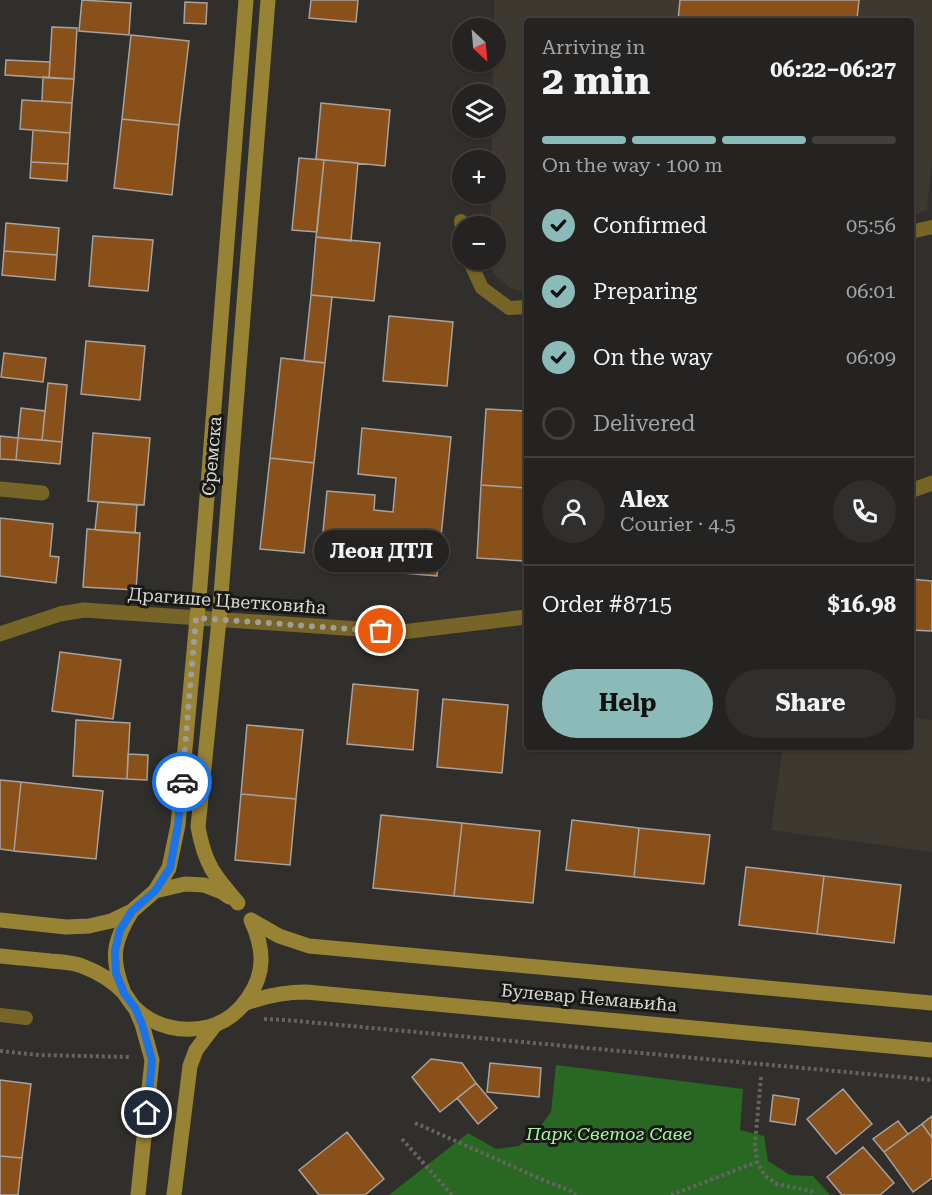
<!DOCTYPE html>
<meta charset="utf-8">
<style>
body{margin:0;font-family:"Roboto Serif",serif;background:#312f2e;color:#f1f3f6;height:100vh;display:flex;flex-direction:column;font-size:22px;white-space:nowrap}
*{box-sizing:border-box;margin:0}
p{font-size:20px;color:#a3a4a5}
.icon{flex:none;width:33px;height:33px;fill:none;stroke:currentColor;stroke-width:2;stroke-linecap:round;stroke-linejoin:round}
.map{position:relative;flex:1;overflow:hidden}
.panel{position:absolute;left:524px;top:18px;width:390px;height:732px;display:flex;flex-direction:column;background:#252321;border-radius:6px;box-shadow:0 2px 4px #0004,0 0 0 2px #42403f}
.panel>*{flex:none}
.needle{width:39px;rotate:154deg}
.tools{position:absolute;left:452px;top:18px;display:grid;gap:12px}
.tools a{display:grid;place-items:center;width:54px;height:54px;border-radius:50%;background:#252321;box-shadow:0 2px 4px #0004,0 0 0 2px #42403f;font-size:30px}
.pin{position:absolute;display:grid;place-items:center;width:51px;height:51px;color:#fff;margin:-26px;border:3px solid #fff;border-radius:50%;box-shadow:0 2px 6px #0007}
.courier{position:absolute;display:grid;place-items:center;width:60px;height:60px;margin:-30px;border:4px solid #1a73e8;border-radius:50%;background:#fff;color:#222;box-shadow:0 2px 8px #0007}
.bubble{position:absolute;height:42px;border-radius:21px;background:#252321;box-shadow:0 2px 4px #0004,0 0 0 2px #42403f;font-size:20px;font-weight:700;line-height:42px;text-align:center}
.summary em{font-style:normal;font-weight:700}
.summary div{display:flex;flex-direction:column-reverse}
.summary{display:flex;align-items:center;justify-content:space-between;height:102px;padding:0 18px}
h1{font-size:39px;font-weight:700;line-height:45px}
.bar{display:grid;grid-template-columns:repeat(4,1fr);gap:9px 6px;align-content:center;height:72px;padding:0 18px}
.bar i{height:8px;border-radius:4px;background:#42403f}
.bar .current{background:#8bbbb9}
.bar p{grid-column:span 4}
.line{display:flex;align-items:center;gap:15px;padding:0 18px;border-top:2px solid #42403f}
.line div{flex:1}
.round{display:grid;place-items:center;flex:none;width:63px;height:63px;border-radius:32px;background:#312f2e}
ol{padding:0 18px;list-style:none}
li{display:flex;align-items:center;gap:18px;height:66px}
li p{margin-inline-start:auto}
li .icon{padding:6px;border-radius:50%;background:#8bbbb9;color:#111;stroke-width:4}
li:last-child{color:#a3a4a5}
li i{width:33px;height:33px;border:3px solid #42403f;border-radius:50%}
.button{display:flex;gap:12px;margin-top:auto;padding:12px 18px}
.button a{flex:1;height:69px;border-radius:36px;background:#8bbbb9;color:#111;font-size:24px;font-weight:700;line-height:69px;text-align:center}
.button a+a{background:#312f2e;color:#f1f3f6}
.map>svg:first-child{display:block}
.built{fill:#3e3930}
.green{fill:#296822}
.building{fill:#8a501a;stroke:#a6a29f;stroke-width:1.5}
.lines{fill:none;stroke-linecap:round;stroke-linejoin:round}
.path{stroke:#666462;stroke-width:4;stroke-dasharray:3 3;stroke-linecap:butt}
.lane{stroke:#766527;stroke-width:14}
.street{stroke:#766527;stroke-width:15}
.secondary{stroke:#988334;stroke-width:15}
.done{stroke:#9f9e9b;stroke-width:6;stroke-dasharray:0 10.8}
.route{stroke:#1a73e8;stroke-width:8}
.labels{text-anchor:middle;stroke-width:6;stroke-linejoin:round;paint-order:stroke}
.street-label{font-size:18px;fill:#dad9d7;stroke:#181816}
.park-label{font-size:18px;font-style:italic;fill:#a0f996;stroke:#181816}
</style>
<div class="map">
<svg width="932" height="1195" viewBox="0 0 932 1195">
<rect width="100%" height="100%" fill="#312f2c"/>
<path class="built" d="M 494,0 L 932,0 L 932,160 L 927,210 L 911,216 L 910,21 L 526,21 L 526,293 L 510,288 L 492,272 L 491,260 L 495,260 L 495,226 L 491,226 L 491,194 L 495,194 L 495,160 L 492,160 L 492,128 L 495,128 L 495,94 L 493,94 L 493,62 L 495,62 Z
M 911,717 L 932,720 L 932,852 L 771,830 L 783,747 L 910,747 Z"/>
<path class="green" d="M 556,1065 L 743,1089 L 740,1130 L 764,1136 L 768,1161 L 790,1175 L 813,1176 L 830,1195 L 389,1195 L 468,1133 L 496,1149 L 519,1146 L 537,1131 L 551,1112 Z"/>
<path class="building" d="M 82,0 L 131,3 L 129,35 L 79,31 Z
M 311,0 L 358,0 L 356,22 L 309,18 Z
M 680,0 L 859,0 L 857,19 L 876,21 L 678,21 Z
M 185,2 L 207,3 L 206,24 L 184,23 Z
M 52,27 L 77,28 L 74,79 L 49,78 Z
M 131,35 L 189,41 L 179,125 L 122,119 Z
M 6,60 L 50,62 L 49,78 L 5,75 Z
M 43,77 L 74,79 L 72,103 L 42,101 Z
M 22,100 L 72,103 L 70,133 L 20,129 Z
M 321,103 L 390,110 L 385,166 L 316,159 Z
M 122,119 L 179,125 L 172,195 L 114,188 Z
M 33,130 L 70,133 L 68,164 L 31,162 Z
M 299,158 L 324,160 L 317,232 L 292,230 Z
M 324,160 L 358,163 L 351,241 L 316,237 Z
M 31,162 L 68,164 L 67,181 L 30,178 Z
M 6,223 L 59,228 L 57,255 L 4,251 Z
M 93,236 L 153,240 L 148,291 L 89,286 Z
M 316,237 L 380,243 L 374,301 L 311,295 Z
M 4,251 L 57,255 L 55,280 L 2,275 Z
M 311,295 L 332,297 L 325,363 L 304,361 Z
M 389,316 L 453,322 L 447,386 L 383,381 Z
M 86,341 L 145,346 L 140,400 L 81,394 Z
M 4,353 L 46,358 L 43,382 L 1,377 Z
M 281,358 L 325,363 L 314,463 L 270,458 Z
M 48,383 L 67,385 L 62,442 L 42,440 Z
M 21,408 L 45,411 L 42,440 L 18,438 Z
M 486,409 L 526,411 L 526,488 L 481,485 Z
M 362,428 L 451,437 L 437,576 L 368,570 L 369,557 L 321,552 L 327,491 L 375,495 L 374,510 L 393,512 L 396,478 L 358,474 Z
M 93,433 L 150,438 L 144,505 L 88,501 Z
M 0,436 L 18,438 L 16,460 L 0,459 Z
M 18,438 L 62,442 L 60,464 L 16,460 Z
M 270,458 L 314,463 L 304,553 L 260,549 Z
M 481,485 L 526,488 L 526,561 L 477,558 Z
M 98,502 L 137,505 L 135,533 L 95,530 Z
M 0,518 L 53,524 L 50,556 L 59,557 L 56,583 L 0,576 Z
M 87,529 L 140,533 L 136,590 L 83,587 Z
M 910,579 L 932,581 L 932,631 L 910,630 Z
M 60,652 L 121,660 L 113,719 L 52,711 Z
M 353,684 L 418,690 L 413,750 L 347,744 Z
M 443,699 L 508,705 L 502,773 L 437,767 Z
M 76,720 L 130,723 L 127,779 L 73,776 Z
M 247,725 L 303,730 L 296,799 L 241,794 Z
M 128,754 L 148,755 L 147,780 L 127,779 Z
M 0,780 L 21,782 L 14,851 L 0,849 Z
M 21,782 L 103,791 L 96,859 L 14,851 Z
M 241,794 L 296,799 L 290,865 L 235,860 Z
M 381,815 L 462,823 L 454,896 L 373,888 Z
M 572,820 L 639,828 L 634,877 L 566,870 Z
M 462,823 L 540,831 L 533,903 L 454,896 Z
M 639,828 L 710,835 L 704,884 L 634,877 Z
M 746,867 L 824,876 L 817,934 L 739,925 Z
M 824,876 L 901,885 L 894,943 L 817,934 Z
M 431,1059 L 462,1063 L 476,1083 L 440,1112 L 412,1077 Z
M 490,1063 L 541,1068 L 539,1097 L 487,1092 Z
M 0,1080 L 31,1084 L 22,1158 L 0,1156 Z
M 476,1083 L 497,1108 L 478,1124 L 457,1098 Z
M 843,1089 L 872,1124 L 836,1154 L 807,1119 Z
M 773,1095 L 799,1099 L 795,1125 L 770,1121 Z
M 932,1116 L 932,1138 L 922,1124 Z
M 898,1121 L 908,1134 L 884,1152 L 873,1139 Z
M 922,1124 L 932,1138 L 932,1178 L 913,1192 L 884,1152 Z
M 347,1132 L 384,1179 L 365,1195 L 319,1195 L 299,1170 Z
M 863,1147 L 894,1183 L 880,1195 L 842,1195 L 827,1177 Z
M 0,1156 L 22,1158 L 18,1195 L 0,1195 Z"/>
<g class="lines">
<path class="path" d="M 264,1019 L 286,1020 L 932,1080
M 0,1051 L 39,1055 L 131,1057
M 761,1077 L 755,1144 L 757,1162 L 765,1176 L 777,1184 L 811,1191 L 814,1195
M 415,1123 L 541,1179 L 571,1191 L 576,1195
M 402,1139 L 452,1195
M 671,1195 L 757,1162"/>
<path class="lane" d="M 461,221 L 462,228
M 910,232 L 932,227
M 469,260 L 482,288 L 509,308 L 526,307
M 0,1015 L 26,1018"/>
<path class="street" d="M 0,489 L 42,493
M 910,491 L 932,483
M 0,634 L 60,614 L 84,610 L 402,632 L 526,617"/>
<path class="secondary" d="M 155,891 L 169,868 L 178,825 L 200,586 L 246,0
M 238,903 C 214,875 205,865 198,827 L 219,620 L 268,0
M 0,920 L 66,927 L 89,926 L 111,921 L 132,911 L 155,891 L 185,884 L 204,885 L 222,892 L 229,897
M 251,920 L 279,936 L 309,946 L 932,1003
M 0,956 C 17,958 34,959 50,961 C 61,962 72,962 82,966 C 98,972 113,981 124,993 C 128,998 131,1004 135,1008 C 154,1027 182,1033 208,1027 C 224,1023 238,1013 248,998 C 266,972 264,948 251,920
M 123,990 C 110,957 114,940 132,911
M 244,1004 C 264,996 283,992 306,992 L 932,1050
M 136,1010 L 142,1024 L 152,1060 L 138,1195
M 174,1195 L 190,1066 L 196,1050 L 215,1025"/>
</g>
<g class="lines">
<path class="done" d="M 182,782 L 196,618 L 381,631"/>
<path class="route" d="M 147,1113 L 152,1060 L 142,1024 L 135,1008 L 124,993 L 116,973 L 115,951 L 120,930 L 132,911 L 155,891 L 170,868 L 178,825 L 182,782"/>
</g>
<g class="labels">
<g class="street-label">
<text transform="translate(212 456) rotate(-85)" y="6">Сремска</text>
<text transform="translate(227 601) rotate(4)" y="6">Драгише Цветковића</text>
<text transform="translate(589 998) rotate(5)" y="6">Булевар Немањића</text>
</g>
<g class="park-label">
<text x="609" y="1140">Парк Светог Саве</text>
</g>
</g>
</svg>
<div class="tools">
<a><svg class="needle" viewBox="-14 -14 28 28"><path d="M0-13l5 13h-10z" fill="#e53935"/><path d="M0 13l5-13h-10z" fill="#a3a4a5"/></svg></a>
<a><svg class="icon" aria-label="layers" viewBox="0 0 24 24"><path d="M12 4l9 5-9 5-9-5zM3 14l9 5 9-5"/></svg></a>
<a>+</a>
<a>−</a>
</div>
<div class="pin" style="left:381px;top:631px;background:#ea580c"><svg class="icon" aria-label="bag" viewBox="0 0 24 24"><path d="M5 8h14l-1 12H6zM9 8a3 3 0 0 1 6 0"/></svg></div>
<div class="pin" style="left:147px;top:1113px;background:#1f2937"><svg class="icon" aria-label="home" viewBox="0 0 24 24"><path d="M3 11l9-7 9 7M6 9v11h12V9"/></svg></div>
<div class="courier" style="left:182px;top:782px"><svg class="icon" aria-label="car" viewBox="0 0 24 24"><path d="M5 17H2v-5l4-1 3-4h7l3 4 3 1v5h-3M9 17h6M6 11h13"/><circle cx="7" cy="17" r="2"/><circle cx="17" cy="17" r="2"/></svg></div>
<div class="bubble" style="left:314px;top:530px;width:135px">Леон ДТЛ</div>
<section class="panel">
<div class="summary"><div><h1>2 min</h1><p>Arriving in</p></div><em>06:22–06:27</em></div>
<div class="bar"><i class="current"></i><i class="current"></i><i class="current"></i><i></i><p>On the way · 100 m</p></div>
<ol>
<li><svg class="icon" aria-label="check" viewBox="0 0 24 24"><path d="M5 12l5 5 9-10"/></svg>Confirmed<p>05:56</p></li>
<li><svg class="icon" aria-label="check" viewBox="0 0 24 24"><path d="M5 12l5 5 9-10"/></svg>Preparing<p>06:01</p></li>
<li><svg class="icon" aria-label="check" viewBox="0 0 24 24"><path d="M5 12l5 5 9-10"/></svg>On the way<p>06:09</p></li>
<li><i></i>Delivered</li>
</ol>
<div class="line" style="height:108px"><a class="round"><svg class="icon" aria-label="person" viewBox="0 0 24 24"><circle cx="12" cy="8" r="4"/><path d="M4 21q1-7 8-7t8 7"/></svg></a><div><b>Alex</b><p>Courier · 4.5</p></div><a class="round"><svg class="icon" aria-label="phone" viewBox="0 0 24 24"><path d="M5 4h4l2 5-3 2q2 4 5 5l2-3 5 2v4C11 20 4 13 5 4z"/></svg></a></div>
<div class="line" style="height:78px"><div>Order #8715</div><b>$16.98</b></div>
<div class="button"><a>Help</a><a>Share</a></div>
</section>
</div>
